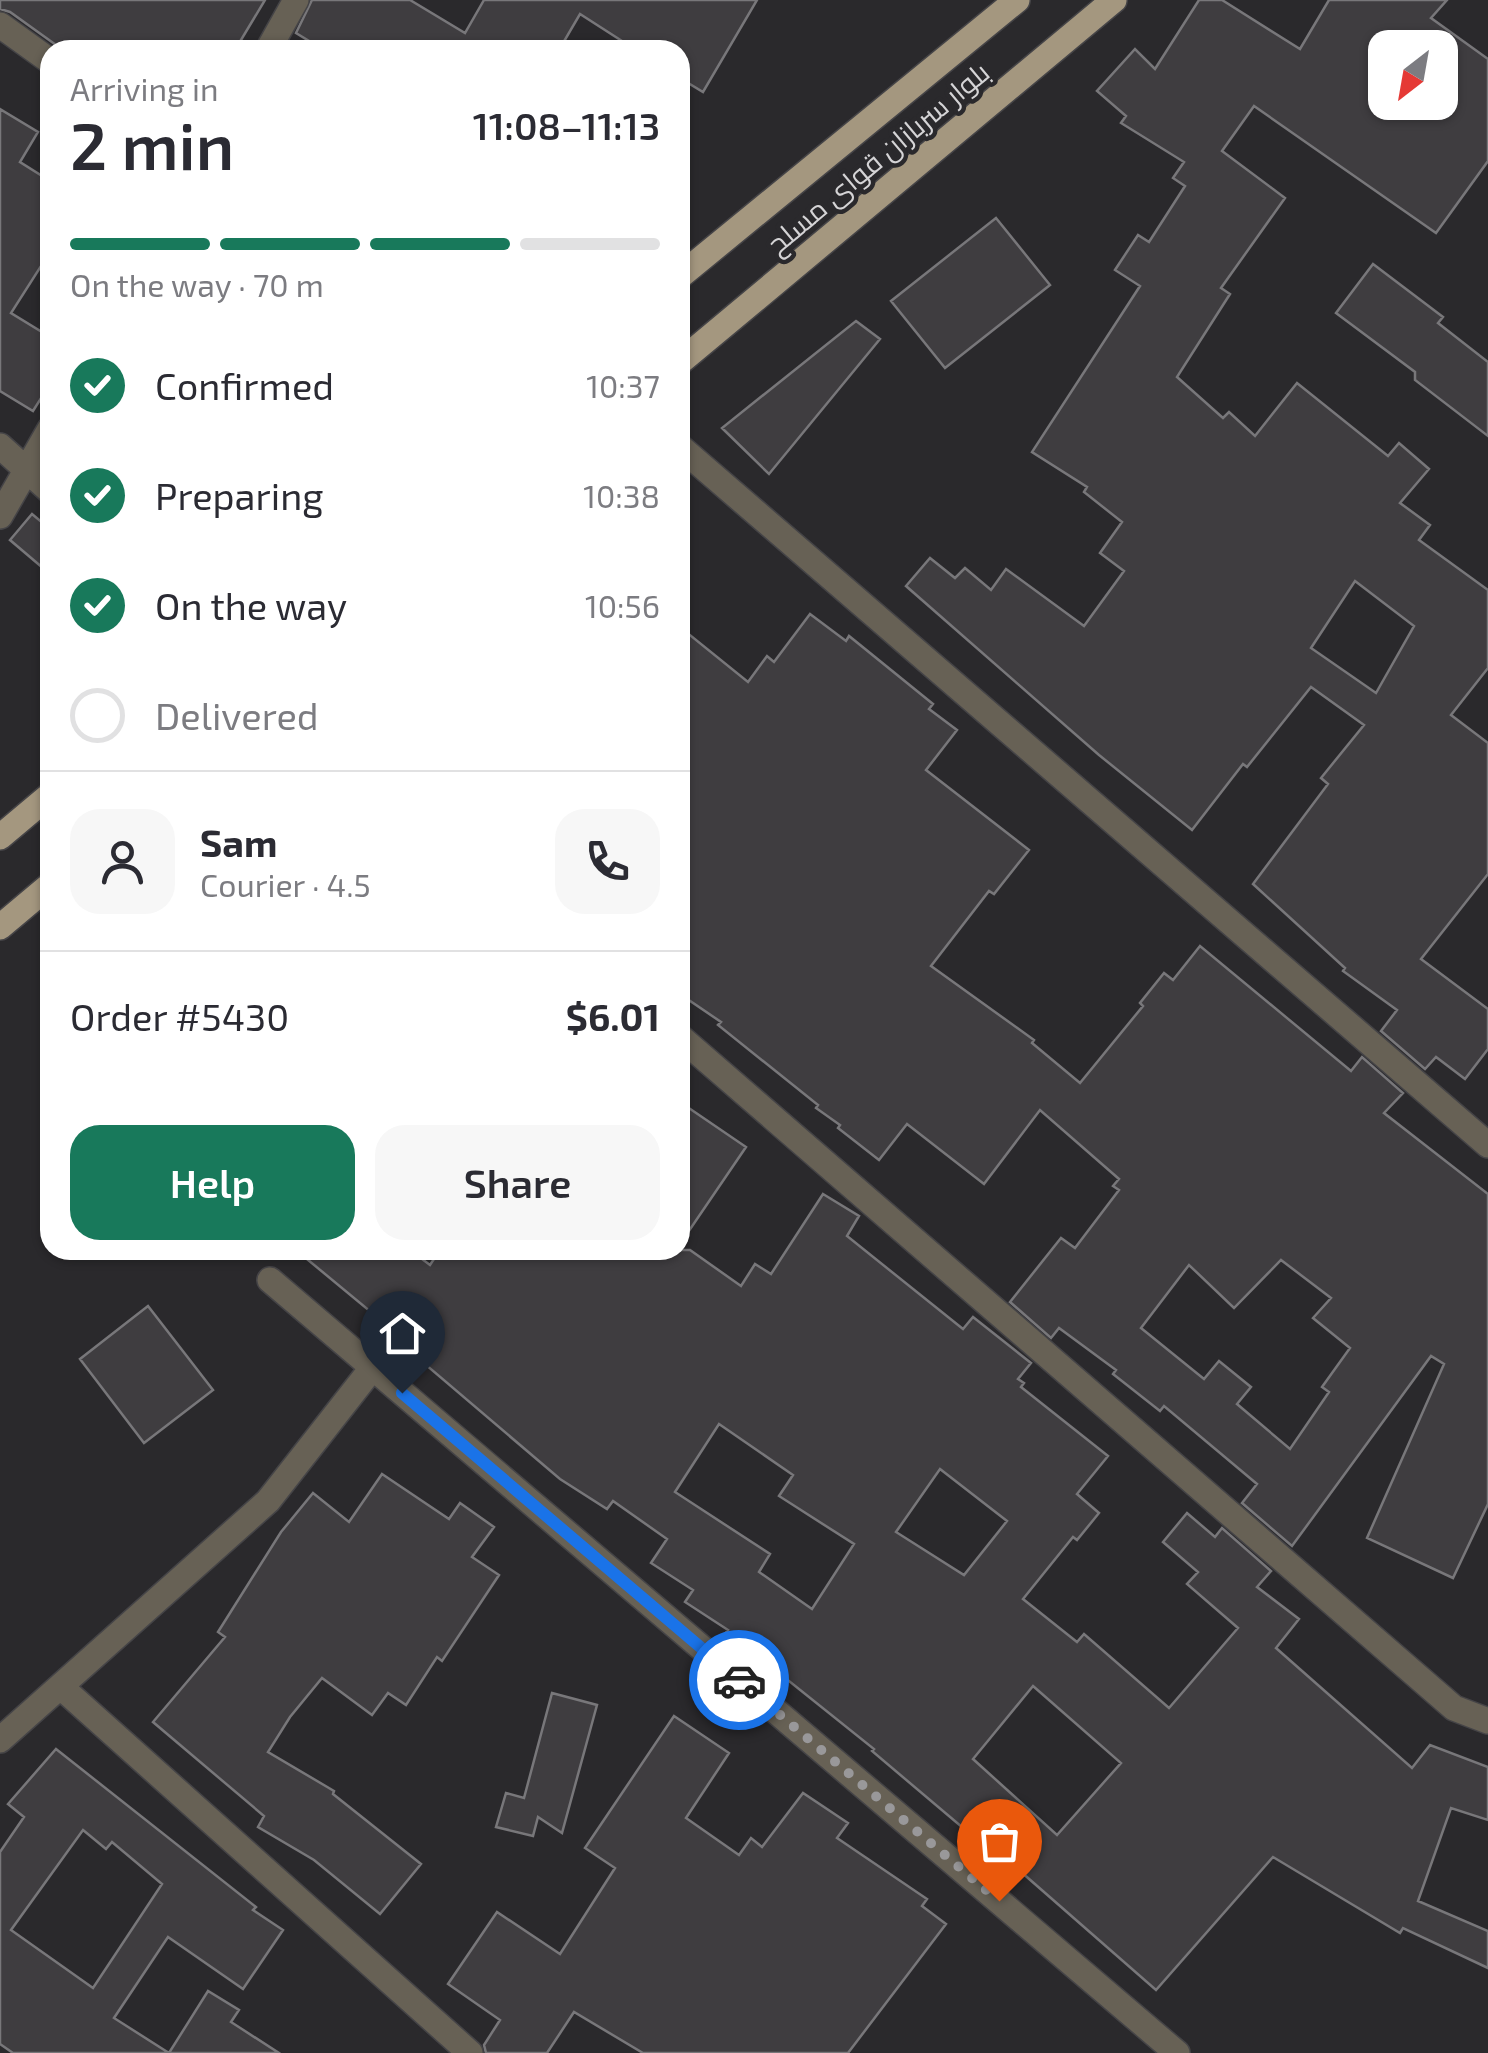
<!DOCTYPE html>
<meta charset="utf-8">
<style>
body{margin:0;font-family:"Exo 2",Cairo,sans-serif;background:#f7f7f7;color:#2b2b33;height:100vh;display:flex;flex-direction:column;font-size:38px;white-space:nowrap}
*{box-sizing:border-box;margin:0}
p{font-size:32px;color:#7c7c81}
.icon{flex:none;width:55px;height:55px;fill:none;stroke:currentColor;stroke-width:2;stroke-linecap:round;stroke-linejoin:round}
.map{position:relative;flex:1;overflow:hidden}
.panel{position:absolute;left:40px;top:40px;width:650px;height:1220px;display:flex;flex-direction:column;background:#fff;border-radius:30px;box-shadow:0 2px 8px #0004}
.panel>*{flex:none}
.needle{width:65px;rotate:211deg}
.controls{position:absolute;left:1368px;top:30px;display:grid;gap:20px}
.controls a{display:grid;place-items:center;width:90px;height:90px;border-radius:20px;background:#fff;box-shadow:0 2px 8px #0004;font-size:50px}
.pin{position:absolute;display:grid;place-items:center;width:85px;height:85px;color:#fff;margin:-102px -42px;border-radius:50% 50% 50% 0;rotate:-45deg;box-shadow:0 0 10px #0007}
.pin .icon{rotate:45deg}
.courier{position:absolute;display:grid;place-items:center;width:100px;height:100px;margin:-50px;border:8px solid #1a73e8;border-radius:50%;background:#fff;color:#222;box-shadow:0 2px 12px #0007}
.headline em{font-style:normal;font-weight:600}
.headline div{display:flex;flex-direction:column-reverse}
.headline{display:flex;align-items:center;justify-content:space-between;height:170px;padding:0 30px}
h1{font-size:65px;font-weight:600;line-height:75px}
.bar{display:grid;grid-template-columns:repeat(4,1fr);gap:15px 10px;align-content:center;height:120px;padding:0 30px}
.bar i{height:12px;border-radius:8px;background:#e1e1e2}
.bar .active{background:#18795b}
.bar p{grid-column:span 4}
.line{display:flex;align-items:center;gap:25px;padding:0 30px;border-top:2px solid #e1e1e2}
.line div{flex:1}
.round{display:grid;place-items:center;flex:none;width:105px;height:105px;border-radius:30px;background:#f7f7f7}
ol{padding:0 30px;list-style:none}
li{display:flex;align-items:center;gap:30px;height:110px}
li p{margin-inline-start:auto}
li .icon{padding:10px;border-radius:50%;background:#18795b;color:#fff;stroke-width:4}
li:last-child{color:#7c7c81}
li i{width:55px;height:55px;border:5px solid #e1e1e2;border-radius:50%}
.action{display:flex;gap:20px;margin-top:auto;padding:20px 30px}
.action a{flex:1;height:115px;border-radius:30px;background:#18795b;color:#fff;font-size:40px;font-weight:600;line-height:115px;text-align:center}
.action a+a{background:#f7f7f7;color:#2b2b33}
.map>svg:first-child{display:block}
.building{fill:#3f3d40;stroke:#78777a;stroke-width:2.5;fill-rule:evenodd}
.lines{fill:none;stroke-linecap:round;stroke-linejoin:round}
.minor-casing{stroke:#454447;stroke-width:28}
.major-casing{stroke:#454447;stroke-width:28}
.minor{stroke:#676155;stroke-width:25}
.major{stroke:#a4977f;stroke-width:25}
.done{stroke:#99989a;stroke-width:10;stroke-dasharray:0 18}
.route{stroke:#1a73e8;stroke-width:12}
.labels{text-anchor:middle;stroke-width:9;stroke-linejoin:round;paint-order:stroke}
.street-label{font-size:28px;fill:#d5d4d6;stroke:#2a292c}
</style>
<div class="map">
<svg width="1488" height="2053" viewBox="0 0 1488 2053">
<rect width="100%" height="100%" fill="#2a292c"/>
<path class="building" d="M 0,0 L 265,0 L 235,50 L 63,50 L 10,12 L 0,9 Z
M 312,0 L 410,0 L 465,33 L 484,0 L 757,0 L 703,92 L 680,78 L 680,50 L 636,50 L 580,14 L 559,50 L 324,50 L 296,33 Z
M 1199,0 L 1222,0 L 1300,49 L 1329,0 L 1447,0 L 1431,18 L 1488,59 L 1488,161 L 1436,233 L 1254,106 L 1222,151 L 1285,198 L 1221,288 L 1230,294 L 1177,377 L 1223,418 L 1229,412 L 1255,436 L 1297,383 L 1388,456 L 1399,443 L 1429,469 L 1400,503 L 1430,525 L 1419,540 L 1488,590 L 1488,668 L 1451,715 L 1488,743 L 1488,874 L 1421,959 L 1488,1009 L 1488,1049 L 1465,1079 L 1436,1057 L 1425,1069 L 1381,1031 L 1397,1010 L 1343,971 L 1345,968 L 1253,884 L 1328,784 L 1321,778 L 1364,725 L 1311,687 L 1247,767 L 1243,764 L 1192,830 L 1099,755 L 906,586 L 930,558 L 955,578 L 965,568 L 991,590 L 1006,569 L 1084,626 L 1124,571 L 1100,553 L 1122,522 L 1084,492 L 1087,487 L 1032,452 L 1140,286 L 1115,270 L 1138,235 L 1149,242 L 1185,186 L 1173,178 L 1184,162 L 1121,123 L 1126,116 L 1097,91 L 1135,49 L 1155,69 ZM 1385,48 L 1440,48 L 1440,102 L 1385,102 ZM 1355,581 L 1414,626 L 1376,693 L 1311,648 Z
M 0,109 L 38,132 L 20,162 L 50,181 L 50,252 L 11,313 L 50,337 L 50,384 L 33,411 L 0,391 Z
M 996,218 L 1050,285 L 945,368 L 891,301 Z
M 1373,264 L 1443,317 L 1438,323 L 1488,362 L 1488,436 L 1415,380 L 1415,372 L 1336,313 Z
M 856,321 L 880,339 L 769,474 L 722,428 Z
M 32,514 L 50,529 L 50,574 L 10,540 Z
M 810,614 L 846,641 L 849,636 L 933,704 L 929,709 L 957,730 L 926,770 L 1029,850 L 994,894 L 989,891 L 931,966 L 1034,1040 L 1032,1043 L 1080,1083 L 1143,1006 L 1140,1003 L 1164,973 L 1173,980 L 1200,946 L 1351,1071 L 1362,1057 L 1403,1093 L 1384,1113 L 1488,1194 L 1488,1504 L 1453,1578 L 1367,1538 L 1444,1364 L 1431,1356 L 1292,1546 L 1242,1503 L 1257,1484 L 1164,1406 L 1160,1411 L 1113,1374 L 1116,1370 L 1059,1328 L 1051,1338 L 1010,1302 L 1061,1238 L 1075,1248 L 1119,1190 L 1113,1186 L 1119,1179 L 1040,1110 L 984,1184 L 907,1124 L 879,1160 L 838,1128 L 840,1125 L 816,1108 L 818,1105 L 718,1025 L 721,1022 L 680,994 L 680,627 L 748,682 L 767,656 L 774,662 ZM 1281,1260 L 1331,1298 L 1313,1318 L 1350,1348 L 1322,1387 L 1329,1392 L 1290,1449 L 1237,1404 L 1251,1387 L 1219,1361 L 1204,1379 L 1141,1328 L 1189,1265 L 1234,1308 Z
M 680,1102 L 746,1147 L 680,1244 Z
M 823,1194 L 859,1216 L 847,1236 L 963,1329 L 973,1317 L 1031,1363 L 1018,1379 L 1024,1383 L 1021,1387 L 1108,1456 L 1077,1494 L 1099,1513 L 1077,1540 L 1073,1537 L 1023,1599 L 1077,1642 L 1084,1634 L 1169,1708 L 1238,1628 L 1187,1584 L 1198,1572 L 1163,1542 L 1187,1513 L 1215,1537 L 1222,1528 L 1271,1571 L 1257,1587 L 1299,1619 L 1276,1648 L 1412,1768 L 1430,1745 L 1488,1767 L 1488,1820 L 1451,1808 L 1418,1901 L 1488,1931 L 1488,1968 L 1403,1928 L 1400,1933 L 1273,1857 L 1156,1990 L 1004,1857 L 1001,1860 L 872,1751 L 874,1749 L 774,1669 L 724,1635 L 728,1630 L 685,1602 L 693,1590 L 651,1563 L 667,1539 L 613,1501 L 607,1509 L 560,1479 L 419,1359 L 423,1355 L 296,1250 L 410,1250 L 430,1265 L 440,1250 L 690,1250 L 741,1286 L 755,1264 L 771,1274 ZM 719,1424 L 793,1475 L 779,1496 L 854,1544 L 812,1609 L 759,1572 L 770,1554 L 675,1492 ZM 940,1469 L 1007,1521 L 964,1575 L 896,1532 ZM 1033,1686 L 1121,1763 L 1057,1835 L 973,1759 Z
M 148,1306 L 213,1390 L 144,1443 L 80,1359 Z
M 382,1474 L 449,1519 L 460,1503 L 494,1527 L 472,1557 L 499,1575 L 442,1661 L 437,1657 L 406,1705 L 388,1693 L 372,1715 L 322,1678 L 290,1717 L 268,1752 L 334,1791 L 333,1794 L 421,1864 L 380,1914 L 314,1860 L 258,1827 L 264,1816 L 153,1722 L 225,1637 L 218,1632 L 281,1532 L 313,1493 L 349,1522 Z
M 552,1693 L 597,1705 L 562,1833 L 538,1817 L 533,1836 L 496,1827 L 506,1793 L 524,1798 Z
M 674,1716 L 729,1753 L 686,1818 L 739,1855 L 751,1838 L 762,1847 L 803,1793 L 848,1823 L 837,1838 L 927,1899 L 922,1906 L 946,1924 L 848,2053 L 643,2053 L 574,2012 L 547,2053 L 486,2053 L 484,2045 L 500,2020 L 448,1984 L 497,1912 L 560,1954 L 615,1868 L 585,1848 Z
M 56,1749 L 256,1907 L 253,1910 L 283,1930 L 243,1989 L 168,1937 L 114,2018 L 169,2053 L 208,1991 L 239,2010 L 231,2022 L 279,2053 L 13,2053 L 0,2044 L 0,1852 L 24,1817 L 8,1804 ZM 83,1830 L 106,1849 L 112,1842 L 162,1884 L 93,1988 L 11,1930 Z"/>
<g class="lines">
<g class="minor-casing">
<path id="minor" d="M 0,25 L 50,61
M 268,50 L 296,0
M 0,446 L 50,491
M 680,447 L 1488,1145
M 0,516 L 50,429
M 680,1037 L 1454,1708 L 1488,1721
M 270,1280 L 1177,2053
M 61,1687 L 470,2053
M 0,1740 L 268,1501 L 373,1367"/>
</g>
<g class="major-casing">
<path id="major" d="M 680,276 L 1017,0
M 680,362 L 1114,0
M 0,837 L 50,795
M 0,927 L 50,885"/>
</g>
<use href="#minor" class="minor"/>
<use href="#major" class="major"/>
</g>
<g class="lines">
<path class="done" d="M 739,1680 L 999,1901"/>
<path class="route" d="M 402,1393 L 739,1680"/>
</g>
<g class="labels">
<g class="street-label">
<text transform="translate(878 158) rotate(-40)" y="10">بلوار سربازان قوای مسلح</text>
</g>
</g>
</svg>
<div class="controls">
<a><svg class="needle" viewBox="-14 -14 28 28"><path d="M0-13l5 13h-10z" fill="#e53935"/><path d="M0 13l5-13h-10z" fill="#7c7c81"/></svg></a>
</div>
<div class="pin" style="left:999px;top:1901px;background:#ea580c"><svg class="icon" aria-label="bag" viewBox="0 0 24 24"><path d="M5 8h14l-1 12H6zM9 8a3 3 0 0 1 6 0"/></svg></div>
<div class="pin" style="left:402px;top:1393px;background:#1f2937"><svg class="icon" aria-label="home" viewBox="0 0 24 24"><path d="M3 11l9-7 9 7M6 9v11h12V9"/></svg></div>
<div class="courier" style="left:739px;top:1680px"><svg class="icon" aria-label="car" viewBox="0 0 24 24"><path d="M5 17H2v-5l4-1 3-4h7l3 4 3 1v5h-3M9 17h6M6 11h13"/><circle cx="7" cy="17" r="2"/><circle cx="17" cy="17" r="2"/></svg></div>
<section class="panel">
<div class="headline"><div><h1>2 min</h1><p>Arriving in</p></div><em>11:08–11:13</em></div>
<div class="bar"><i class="active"></i><i class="active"></i><i class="active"></i><i></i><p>On the way · 70 m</p></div>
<ol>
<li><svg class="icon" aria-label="check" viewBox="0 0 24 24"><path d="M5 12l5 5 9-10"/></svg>Confirmed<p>10:37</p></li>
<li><svg class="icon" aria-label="check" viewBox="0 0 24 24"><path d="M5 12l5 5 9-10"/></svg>Preparing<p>10:38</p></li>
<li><svg class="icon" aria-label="check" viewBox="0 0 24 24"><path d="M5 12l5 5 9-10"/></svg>On the way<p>10:56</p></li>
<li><i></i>Delivered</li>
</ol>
<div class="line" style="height:180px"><a class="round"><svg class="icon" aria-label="person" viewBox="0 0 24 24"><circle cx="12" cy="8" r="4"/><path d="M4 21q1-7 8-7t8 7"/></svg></a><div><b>Sam</b><p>Courier · 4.5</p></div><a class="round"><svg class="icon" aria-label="phone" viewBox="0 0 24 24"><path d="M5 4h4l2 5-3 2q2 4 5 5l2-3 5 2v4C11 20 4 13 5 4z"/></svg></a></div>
<div class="line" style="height:130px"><div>Order #5430</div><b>$6.01</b></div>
<div class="action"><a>Help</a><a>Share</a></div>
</section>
</div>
